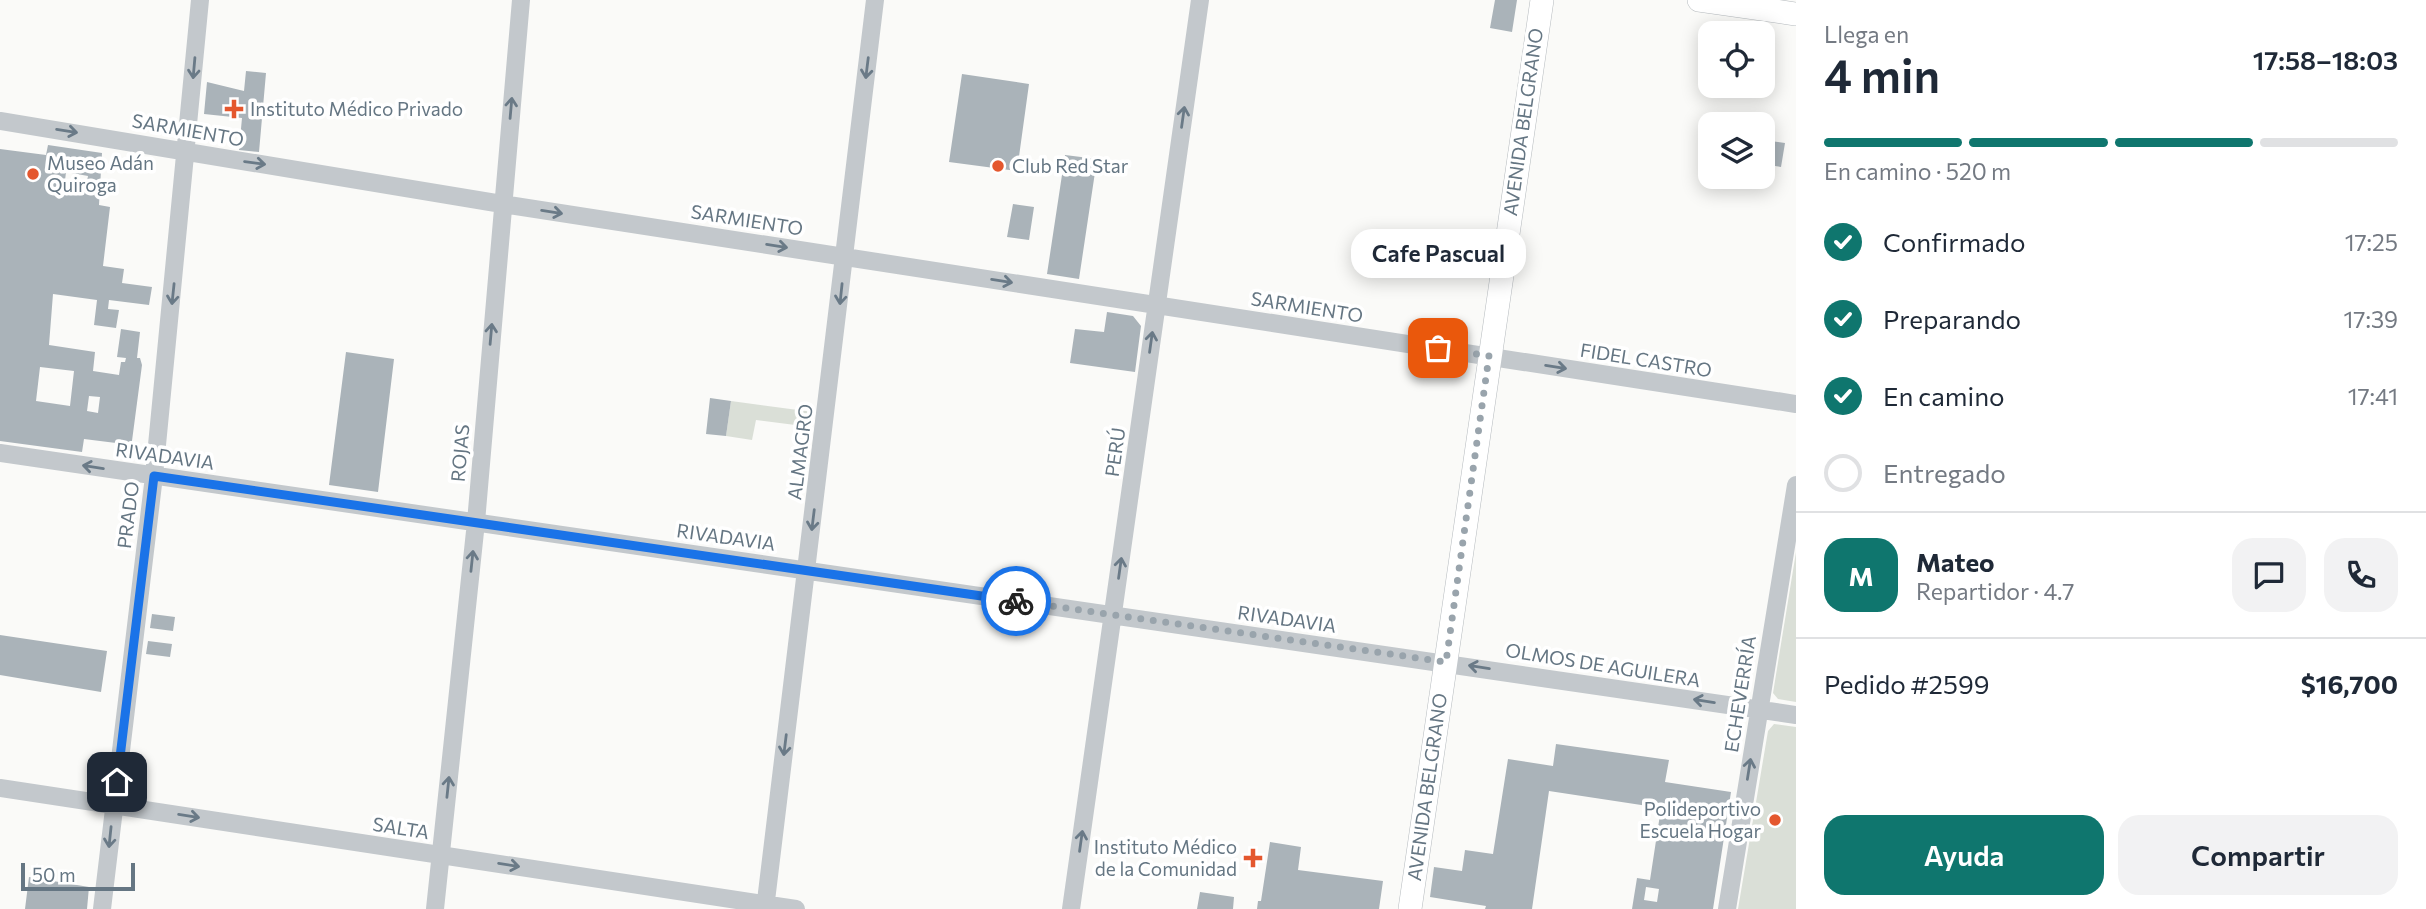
<!DOCTYPE html>
<html lang="es">
<meta charset="utf-8">
<style>
body{margin:0;font-family:Commissioner,sans-serif;background:#f2f2f3;color:#1f2937;height:100vh;display:flex;flex-direction:column;font-size:26px;white-space:nowrap}
*{box-sizing:border-box;margin:0}
p{font-size:23px;color:#747a83}
.icon{flex:none;width:38px;height:38px;fill:none;stroke:currentColor;stroke-width:2;stroke-linecap:round;stroke-linejoin:round}
.map{position:relative;flex:1;overflow:hidden}
.details{display:flex;flex-direction:column;background:#fff;width:630px}
.details>*{flex:none}
.tools{position:absolute;left:1698px;top:21px;display:grid;gap:14px}
.tools a{display:grid;place-items:center;width:77px;height:77px;border-radius:14px;background:#fff;box-shadow:0 4px 18px #0003;font-size:35px}
.scale{position:absolute;left:21px;bottom:18px;width:114px;box-sizing:border-box;padding-left:7px;border:4px solid #657683;border-top:0;font-size:19px;line-height:24px;white-space:nowrap;color:#657683;-webkit-text-stroke:5px #fff;paint-order:stroke}
.pin{position:absolute;display:grid;place-items:center;width:60px;height:60px;color:#fff;margin:-30px;border-radius:14px;box-shadow:0 4px 10px #0006}
.courier{position:absolute;display:grid;place-items:center;width:70px;height:70px;margin:-35px;border:5px solid #1a73e8;border-radius:50%;background:#fff;color:#222;box-shadow:0 2px 9px #0007}
.bubble{position:absolute;height:49px;border-radius:21px;background:#fff;box-shadow:0 4px 18px #0003;font-size:23px;font-weight:600;line-height:49px;text-align:center}
.overview em{font-style:normal;font-weight:600}
.overview div{display:flex;flex-direction:column-reverse}
.overview{display:flex;align-items:center;justify-content:space-between;height:119px;padding:0 28px}
h1{font-size:46px;font-weight:600;line-height:52px}
.bar{display:grid;grid-template-columns:repeat(4,1fr);gap:10px 7px;align-content:center;height:84px;padding:0 28px}
.bar i{height:9px;border-radius:5px;background:#e0e1e3}
.bar .active{background:#0f766e}
.bar p{grid-column:span 4}
.line{display:flex;align-items:center;gap:18px;padding:0 28px;border-top:2px solid #e0e1e3}
.line div{flex:1}
.round{display:grid;place-items:center;flex:none;width:74px;height:74px;border-radius:21px;background:#f2f2f3}
ol{padding:0 28px;list-style:none}
li{display:flex;align-items:center;gap:21px;height:77px}
li p{margin-inline-start:auto}
li .icon{padding:7px;border-radius:50%;background:#0f766e;color:#fff;stroke-width:4}
li:last-child{color:#747a83}
li i{width:38px;height:38px;border:4px solid #e0e1e3;border-radius:50%}
.action{display:flex;gap:14px;margin-top:auto;padding:14px 28px}
.action a{flex:1;height:80px;border-radius:21px;background:#0f766e;color:#fff;font-size:28px;font-weight:600;line-height:80px;text-align:center}
.action a+a{background:#f2f2f3;color:#1f2937}
main{display:flex;flex:1;min-height:0}
.map>svg:first-child{display:block}
.green{fill:#dadfd7}
.building{fill:#aab3b9;fill-rule:evenodd}
.lines{fill:none;stroke-linecap:round;stroke-linejoin:round}
.major-casing{stroke:#b5babe;stroke-width:24}
.minor{stroke:#c3c8cc;stroke-width:18}
.major{stroke:#fff;stroke-width:23}
.oneway{stroke:#6a7a87}
.done{stroke:#99a4ac;stroke-width:7;stroke-dasharray:0 12.6}
.route{stroke:#1a73e8;stroke-width:9}
.poi-dot{fill:#e4572e;stroke:#fff;stroke-width:2.5}
.labels{text-anchor:middle;stroke-width:7;stroke-linejoin:round;paint-order:stroke}
.poi-label{font-size:19px;fill:#657683;stroke:#fff;text-anchor:start}
.street-label{font-size:19px;fill:#657683;stroke:#fff}
</style>
<main>
<div class="map">
<svg width="1796" height="909" viewBox="0 0 1796 909">
<rect width="100%" height="100%" fill="#fafaf8"/>
<path class="green" d="M 731,401 L 813,412 L 811,427 L 756,420 L 752,440 L 726,436 Z
M 1796,552 L 1796,702 L 1778,699 L 1773,693 Z
M 1774,724 L 1796,727 L 1796,909 L 1738,909 L 1768,731 Z"/>
<path class="building" d="M 1495,0 L 1517,0 L 1512,32 L 1490,28 Z
M 246,71 L 266,73 L 259,152 L 239,150 L 242,118 L 204,114 L 207,82 L 244,91 Z
M 962,74 L 1029,84 L 1017,171 L 949,162 Z
M 1762,140 L 1785,143 L 1781,167 L 1762,164 Z
M 48,145 L 102,153 L 99,205 L 110,207 L 103,266 L 124,269 L 122,283 L 152,287 L 149,305 L 109,300 L 108,309 L 119,310 L 116,328 L 94,325 L 97,300 L 53,294 L 49,345 L 95,352 L 93,371 L 119,375 L 121,362 L 125,362 L 126,358 L 117,357 L 121,329 L 140,332 L 137,358 L 140,358 L 142,365 L 130,456 L 115,454 L 116,443 L 84,439 L 82,452 L 0,441 L 0,149 L 46,155 ZM 66,172 L 88,176 L 85,192 L 64,189 ZM 40,367 L 74,371 L 70,406 L 36,401 ZM 89,396 L 100,397 L 98,413 L 87,411 Z
M 1065,155 L 1097,159 L 1079,279 L 1047,274 Z
M 1013,204 L 1034,207 L 1029,240 L 1007,237 Z
M 1107,312 L 1133,316 L 1141,326 L 1135,372 L 1070,363 L 1075,329 L 1104,332 Z
M 346,352 L 394,359 L 378,492 L 329,485 Z
M 710,398 L 731,401 L 726,436 L 706,434 Z
M 152,614 L 175,617 L 173,631 L 150,628 Z
M 0,635 L 107,651 L 101,692 L 0,675 Z
M 148,641 L 172,644 L 170,657 L 146,654 Z
M 1556,744 L 1669,760 L 1665,782 L 1731,792 L 1713,909 L 1632,909 L 1637,878 L 1650,880 L 1661,808 L 1549,791 L 1532,909 L 1485,909 L 1486,906 L 1430,897 L 1434,867 L 1462,871 L 1465,850 L 1493,854 L 1508,759 L 1553,766 ZM 1646,887 L 1659,889 L 1657,902 L 1644,900 Z
M 1270,842 L 1301,847 L 1298,870 L 1383,881 L 1379,909 L 1257,909 L 1258,901 L 1261,901 Z
M 29,877 L 89,887 L 87,909 L 25,909 Z
M 1200,892 L 1234,897 L 1233,909 L 1197,909 Z"/>
<g class="lines">
<g class="major-casing">
<path id="major" d="M 1699,0 L 1796,14
M 1410,909 L 1542,0"/>
</g>
<path class="minor" d="M 0,121 L 502,204 L 1796,404
M 0,453 L 1796,715
M 0,788 L 796,909
M 102,909 L 154,476 L 200,0
M 435,909 L 476,522 L 521,0
M 765,909 L 875,0
M 1071,909 L 1200,0
M 1727,909 L 1796,485"/>
<use href="#major" class="major"/>
</g>
<defs><path id="oneway-shaft" d="M-6 0H5M1.5-3L5.5 0L1.5 3" fill="none" stroke-width="1.6" stroke-linecap="round" stroke-linejoin="round" transform="scale(1.75)"/></defs>
<g class="oneway">
<use href="#oneway-shaft" transform="translate(194 68) rotate(95)"/>
<use href="#oneway-shaft" transform="translate(867 68) rotate(97)"/>
<use href="#oneway-shaft" transform="translate(511 108) rotate(-85)"/>
<use href="#oneway-shaft" transform="translate(1183 117) rotate(-82)"/>
<use href="#oneway-shaft" transform="translate(67 131) rotate(9)"/>
<use href="#oneway-shaft" transform="translate(255 163) rotate(8)"/>
<use href="#oneway-shaft" transform="translate(552 212) rotate(9)"/>
<use href="#oneway-shaft" transform="translate(777 246) rotate(9)"/>
<use href="#oneway-shaft" transform="translate(1002 281) rotate(9)"/>
<use href="#oneway-shaft" transform="translate(173 294) rotate(96)"/>
<use href="#oneway-shaft" transform="translate(841 294) rotate(96)"/>
<use href="#oneway-shaft" transform="translate(491 334) rotate(-85)"/>
<use href="#oneway-shaft" transform="translate(1151 342) rotate(-82)"/>
<use href="#oneway-shaft" transform="translate(1556 367) rotate(9)"/>
<use href="#oneway-shaft" transform="translate(93 467) rotate(-171)"/>
<use href="#oneway-shaft" transform="translate(813 520) rotate(97)"/>
<use href="#oneway-shaft" transform="translate(472 561) rotate(-84)"/>
<use href="#oneway-shaft" transform="translate(1120 568) rotate(-82)"/>
<use href="#oneway-shaft" transform="translate(1479 667) rotate(-171)"/>
<use href="#oneway-shaft" transform="translate(1704 701) rotate(-171)"/>
<use href="#oneway-shaft" transform="translate(785 745) rotate(97)"/>
<use href="#oneway-shaft" transform="translate(1749 769) rotate(-81)"/>
<use href="#oneway-shaft" transform="translate(448 787) rotate(-84)"/>
<use href="#oneway-shaft" transform="translate(189 816) rotate(9)"/>
<use href="#oneway-shaft" transform="translate(110 837) rotate(96)"/>
<use href="#oneway-shaft" transform="translate(1081 841) rotate(-82)"/>
<use href="#oneway-shaft" transform="translate(509 865) rotate(9)"/>
</g>
<g class="lines">
<path class="done" d="M 1016,601 L 1446,662 L 1489,356 L 1438,348"/>
<path class="route" d="M 117,782 L 154,476 L 1016,601"/>
</g>
<g class="poi-dot">
<path d="M230.5 98.5h7v7h7v7h-7v7h-7v-7h-7v-7h7z"/>
<circle cx="998" cy="166" r="7"/>
<circle cx="33" cy="174" r="7"/>
<circle cx="1775" cy="820" r="7"/>
<path d="M1249.5 847.5h7v7h7v7h-7v7h-7v-7h-7v-7h7z"/>
</g>
<g class="labels">
<g class="poi-label">
<text x="250" y="116">Instituto Médico Privado</text>
<text x="47" y="170">Museo Adán<tspan x="47" dy="22">Quiroga</tspan></text>
<text x="1012" y="173">Club Red Star</text>
<text x="1761" y="816" text-anchor="end">Polideportivo<tspan x="1761" dy="22">Escuela Hogar</tspan></text>
<text x="1237" y="854" text-anchor="end">Instituto Médico<tspan x="1237" dy="22">de la Comunidad</tspan></text>
</g>
<g class="street-label">
<text transform="translate(1523 122) rotate(-82)" y="7">AVENIDA BELGRANO</text>
<text transform="translate(188 130) rotate(10)" y="7">SARMIENTO</text>
<text transform="translate(747 220) rotate(9)" y="7">SARMIENTO</text>
<text transform="translate(1307 307) rotate(9)" y="7">SARMIENTO</text>
<text transform="translate(1646 360) rotate(9)" y="7">FIDEL CASTRO</text>
<text transform="translate(800 452) rotate(-83)" y="7">ALMAGRO</text>
<text transform="translate(1115 452) rotate(-82)" y="7">PERÚ</text>
<text transform="translate(460 453) rotate(-85)" y="7">ROJAS</text>
<text transform="translate(165 456) rotate(8)" y="7">RIVADAVIA</text>
<text transform="translate(128 515) rotate(-83)" y="7">PRADO</text>
<text transform="translate(726 537) rotate(8)" y="7">RIVADAVIA</text>
<text transform="translate(1287 619) rotate(8)" y="7">RIVADAVIA</text>
<text transform="translate(1603 665) rotate(9)" y="7">OLMOS DE AGUILERA</text>
<text transform="translate(1740 694) rotate(-81)" y="7">ECHEVERRÍA</text>
<text transform="translate(1427 787) rotate(-82)" y="7">AVENIDA BELGRANO</text>
<text transform="translate(401 828) rotate(9)" y="7">SALTA</text>
</g>
</g>
</svg>
<div class="tools">
<a><svg class="icon" aria-label="locate" viewBox="0 0 24 24"><circle cx="12" cy="12" r="6"/><path d="M12 2v4M12 18v4M2 12h4M18 12h4"/></svg></a>
<a><svg class="icon" aria-label="layers" viewBox="0 0 24 24"><path d="M12 4l9 5-9 5-9-5zM3 14l9 5 9-5"/></svg></a>
</div>
<div class="scale">50 m</div>
<div class="pin" style="left:1438px;top:348px;background:#ea580c"><svg class="icon" aria-label="bag" viewBox="0 0 24 24"><path d="M5 8h14l-1 12H6zM9 8a3 3 0 0 1 6 0"/></svg></div>
<div class="pin" style="left:117px;top:782px;background:#1f2937"><svg class="icon" aria-label="home" viewBox="0 0 24 24"><path d="M3 11l9-7 9 7M6 9v11h12V9"/></svg></div>
<div class="courier" style="left:1016px;top:601px"><svg class="icon" aria-label="bike" viewBox="0 0 24 24"><circle cx="6" cy="16" r="4"/><circle cx="18" cy="16" r="4"/><path d="M6 16l4-8h5l3 8M10 8l3 8H6M13 5h3"/></svg></div>
<div class="bubble" style="left:1351px;top:229px;width:175px">Cafe Pascual</div>
</div>
<section class="details">
<div class="overview"><div><h1>4 min</h1><p>Llega en</p></div><em>17:58–18:03</em></div>
<div class="bar"><i class="active"></i><i class="active"></i><i class="active"></i><i></i><p>En camino · 520 m</p></div>
<ol>
<li><svg class="icon" aria-label="check" viewBox="0 0 24 24"><path d="M5 12l5 5 9-10"/></svg>Confirmado<p>17:25</p></li>
<li><svg class="icon" aria-label="check" viewBox="0 0 24 24"><path d="M5 12l5 5 9-10"/></svg>Preparando<p>17:39</p></li>
<li><svg class="icon" aria-label="check" viewBox="0 0 24 24"><path d="M5 12l5 5 9-10"/></svg>En camino<p>17:41</p></li>
<li><i></i>Entregado</li>
</ol>
<div class="line" style="height:126px"><b class="round" style="background:#0f766e;color:#fff">M</b><div><b>Mateo</b><p>Repartidor · 4.7</p></div><a class="round"><svg class="icon" aria-label="chat" viewBox="0 0 24 24"><path d="M4 5h16v11H9l-5 4z"/></svg></a><a class="round"><svg class="icon" aria-label="phone" viewBox="0 0 24 24"><path d="M5 4h4l2 5-3 2q2 4 5 5l2-3 5 2v4C11 20 4 13 5 4z"/></svg></a></div>
<div class="line" style="height:91px"><div>Pedido #2599</div><b>$16,700</b></div>
<div class="action"><a>Ayuda</a><a>Compartir</a></div>
</section>
</main>
